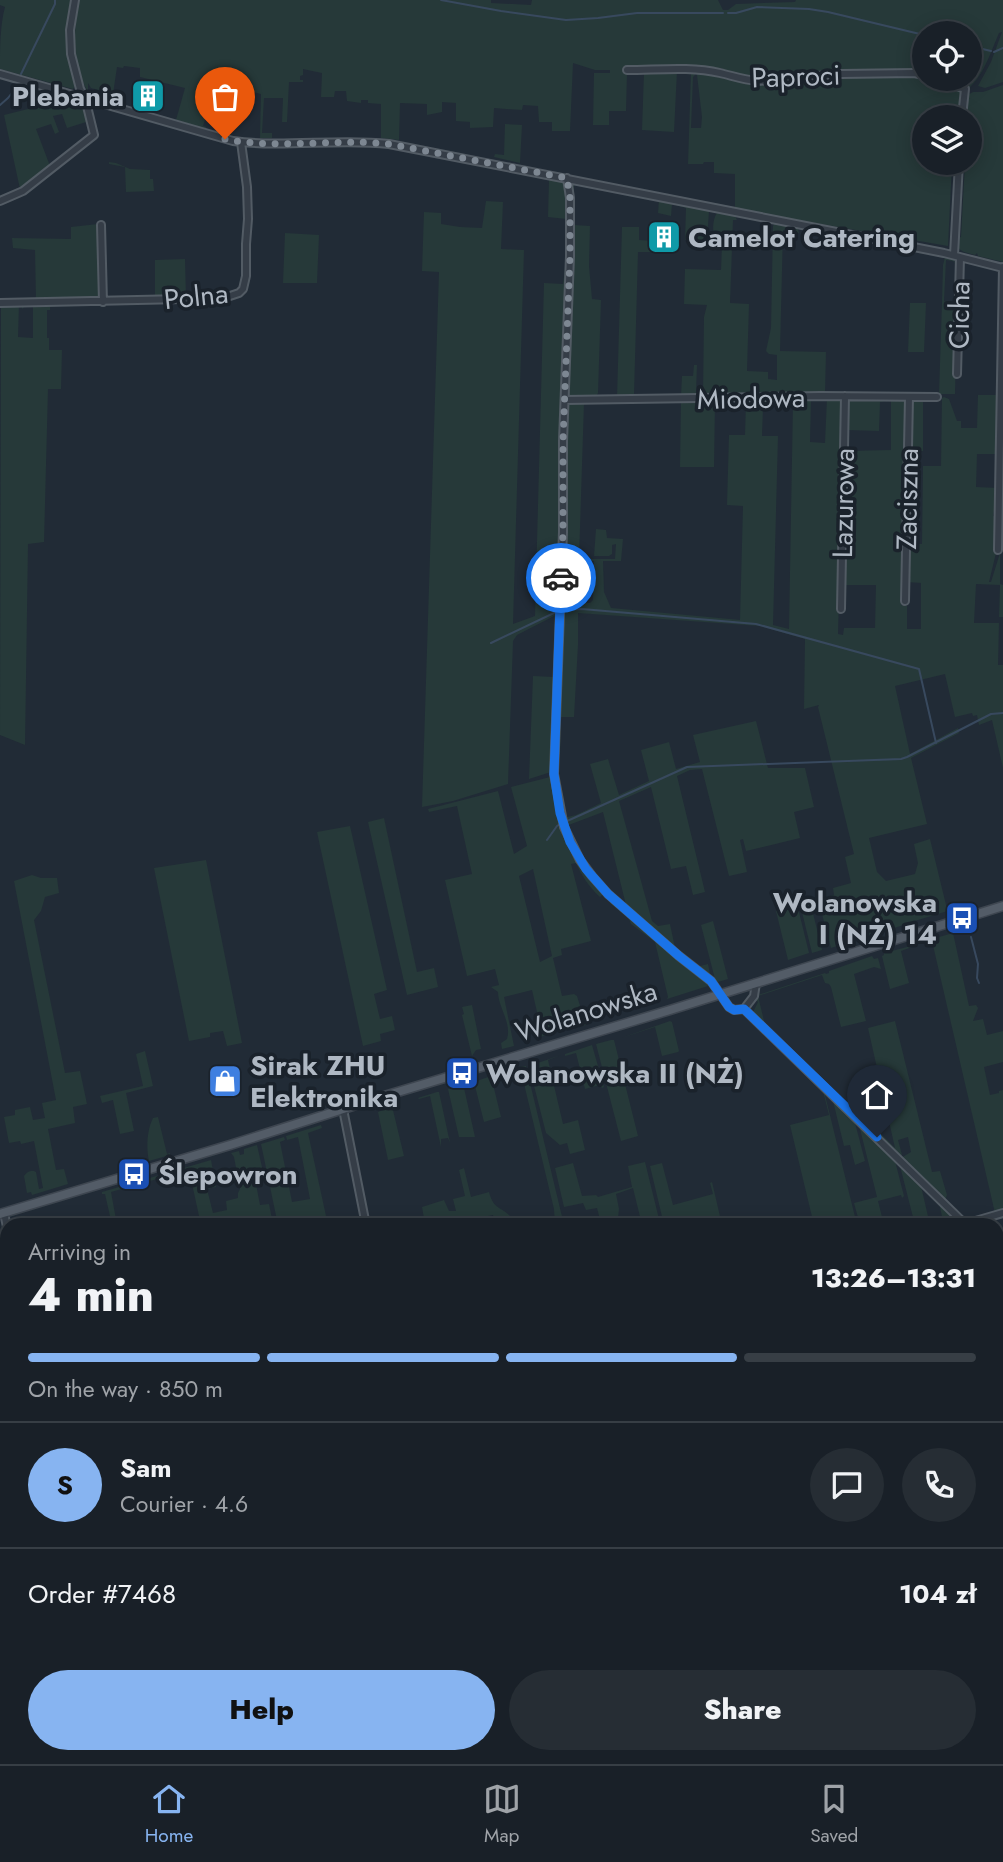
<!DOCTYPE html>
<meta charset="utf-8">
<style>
body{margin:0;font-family:Jost,sans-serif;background:#262d34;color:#f1f3f6;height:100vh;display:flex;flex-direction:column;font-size:26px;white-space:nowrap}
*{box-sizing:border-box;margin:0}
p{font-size:23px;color:#9fa3a8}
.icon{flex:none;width:38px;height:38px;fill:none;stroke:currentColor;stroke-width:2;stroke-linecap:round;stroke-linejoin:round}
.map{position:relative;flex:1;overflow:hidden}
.sheet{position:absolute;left:0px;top:1218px;width:1004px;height:546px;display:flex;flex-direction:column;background:#192028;border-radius:21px 21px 0 0;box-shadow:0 4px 18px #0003,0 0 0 2px #373e45}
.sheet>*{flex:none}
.tools{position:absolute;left:912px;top:21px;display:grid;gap:14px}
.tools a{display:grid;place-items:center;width:70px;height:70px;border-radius:50%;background:#192028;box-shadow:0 4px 18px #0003,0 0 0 2px #373e45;font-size:35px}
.pin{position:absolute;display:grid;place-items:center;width:60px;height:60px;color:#fff;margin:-72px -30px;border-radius:50% 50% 50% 0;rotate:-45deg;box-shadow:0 0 7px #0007}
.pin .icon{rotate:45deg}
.courier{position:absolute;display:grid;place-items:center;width:70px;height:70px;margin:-35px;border:5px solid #1a73e8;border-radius:50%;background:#fff;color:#222;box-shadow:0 2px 9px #0007}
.summary em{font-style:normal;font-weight:800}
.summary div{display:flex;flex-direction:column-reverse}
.summary{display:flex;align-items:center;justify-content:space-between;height:119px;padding:0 28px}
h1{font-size:46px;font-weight:800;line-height:52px}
.bar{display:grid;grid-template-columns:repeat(4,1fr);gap:10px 7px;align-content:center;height:84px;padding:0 28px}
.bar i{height:9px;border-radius:5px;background:#373e45}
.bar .current{background:#87b4f1}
.bar p{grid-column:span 4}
.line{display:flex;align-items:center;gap:18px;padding:0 28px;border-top:2px solid #373e45}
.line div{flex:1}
.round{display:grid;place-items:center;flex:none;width:74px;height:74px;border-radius:37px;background:#262d34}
.button{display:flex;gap:14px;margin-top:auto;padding:14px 28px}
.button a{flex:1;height:80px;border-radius:42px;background:#87b4f1;color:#111;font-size:28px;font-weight:800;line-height:80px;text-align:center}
.button a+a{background:#262d34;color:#f1f3f6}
.tabs{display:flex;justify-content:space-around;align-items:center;height:98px;border-top:2px solid #373e45;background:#192028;font-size:19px;color:#9fa3a8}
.tabs a{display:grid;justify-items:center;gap:4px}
.tabs .current{color:#87b4f1}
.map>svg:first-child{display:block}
.green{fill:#263939;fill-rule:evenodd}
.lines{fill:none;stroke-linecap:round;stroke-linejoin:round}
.stream{stroke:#38495e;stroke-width:2}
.minor-casing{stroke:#525b64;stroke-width:10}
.major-casing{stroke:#3e4650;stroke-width:11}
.minor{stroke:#353d47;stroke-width:6}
.major{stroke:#535c67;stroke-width:8}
.done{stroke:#7d8792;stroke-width:7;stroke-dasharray:0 12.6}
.route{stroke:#1a73e8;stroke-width:9}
.labels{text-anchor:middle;stroke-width:7;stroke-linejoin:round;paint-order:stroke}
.street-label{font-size:28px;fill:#afb8c3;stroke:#1a222b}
.poi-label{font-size:28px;font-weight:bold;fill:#afb8c3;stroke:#1a222b;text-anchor:start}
</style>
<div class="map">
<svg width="1003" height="1764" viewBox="0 0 1003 1764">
<rect width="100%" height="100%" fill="#212b36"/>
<path class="green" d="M 0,0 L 71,0 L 66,37 L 67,53 L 76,84 L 73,89 L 0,69 C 0,49 0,25 5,7 L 0,5 Z
M 79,0 L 491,0 L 491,3 L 531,5 L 532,0 L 718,0 L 723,10 L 728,10 L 736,4 L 795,2 L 796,0 L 1003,0 L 1003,82 L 985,88 L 978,86 L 991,62 L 1002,32 L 999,33 C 991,51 984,75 968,89 L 943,79 L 970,79 L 970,33 L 924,33 L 924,72 L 911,74 L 924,76 L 924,79 L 932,79 L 959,89 L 961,91 L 960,117 L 924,117 L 924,163 L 954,163 L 952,164 L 948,246 L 735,209 L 735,174 L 714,173 L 714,162 L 704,162 L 703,164 L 688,164 L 691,72 L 694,72 L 695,75 L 693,77 L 691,128 L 701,128 L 702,117 L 697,75 L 699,72 L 724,71 L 722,68 L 719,68 L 719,71 L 677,71 L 674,132 L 642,130 L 644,72 L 627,73 L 626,111 L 609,111 L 609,125 L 593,125 L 594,73 L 610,73 L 610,70 L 595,70 L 573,63 L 570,131 L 552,131 L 552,122 L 539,122 L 538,106 L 523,105 L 522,110 L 494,108 L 493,127 L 470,128 L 470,122 L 456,121 L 456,103 L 442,102 L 442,112 L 427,115 L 427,104 L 400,103 L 399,140 L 381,138 L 381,104 L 368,103 L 368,100 L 361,100 L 361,103 L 347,101 L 346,91 L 335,91 L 334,97 L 321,97 L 322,73 L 303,69 L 303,75 L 300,76 L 300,80 L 303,80 L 303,82 L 289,82 L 287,122 L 282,122 L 283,98 L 264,98 L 262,133 L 272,133 L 272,138 L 260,138 L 261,94 L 240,89 L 231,135 L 230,134 L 233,114 L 209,107 L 203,126 L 206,127 L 206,129 L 176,120 L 185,88 L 140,77 L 140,68 L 124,66 L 123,68 L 117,67 L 113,94 L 91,88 L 88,83 L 88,91 L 99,98 C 86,94 84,85 80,72 C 72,45 75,27 79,0 Z
M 1003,85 L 1003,262 L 978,256 L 977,253 L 975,255 L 964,252 L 956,247 L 957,238 L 961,237 L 965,163 L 970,163 L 970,117 L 964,117 L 966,96 L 973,92 L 983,92 Z
M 56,93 L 82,102 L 91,134 L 86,122 L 67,128 L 62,114 L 53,116 L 59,132 L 55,134 L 51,124 L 36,129 L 50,166 L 76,145 L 33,182 L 20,189 L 4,115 L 68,99 L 53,94 Z
M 505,124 L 522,125 L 520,163 L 494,157 L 495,154 L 504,155 Z
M 109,162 L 116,163 L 130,169 L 150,170 L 150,179 L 153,179 L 154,191 L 126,192 L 125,167 L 109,164 Z
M 548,179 L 565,183 L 568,195 L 568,234 L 567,219 L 548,217 L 549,180 Z
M 572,183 L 581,185 L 574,185 L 574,225 L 590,226 L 589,266 L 592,299 L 601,300 L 598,393 L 595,398 L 572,399 L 567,393 L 570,186 Z
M 659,200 L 709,211 L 707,240 L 685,240 L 686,208 L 672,204 L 671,216 L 658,213 Z
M 486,201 L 503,202 L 501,249 L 524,250 L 513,624 L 535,616 L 544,283 L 563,284 L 566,260 L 567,260 L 566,405 L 569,403 L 584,403 L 579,559 L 615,559 L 616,544 L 612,545 L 612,554 L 609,556 L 594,556 L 596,529 L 606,530 L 607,538 L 623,539 L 621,561 L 603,561 L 604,592 L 611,608 L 740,620 L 743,506 L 727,505 L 729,435 L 745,435 L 746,402 L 737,400 L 758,400 L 761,401 L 763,407 L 762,436 L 778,436 L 773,625 L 789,629 L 793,401 L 769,401 L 766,407 L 765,401 L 766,400 L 811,398 L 810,442 L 825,443 L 827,398 L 842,399 L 844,401 L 838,634 L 843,635 L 844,628 L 875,628 L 876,585 L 844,585 L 847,451 L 891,450 L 891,398 L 906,398 L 901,605 L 907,606 L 907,629 L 921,629 L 921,583 L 907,582 L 908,544 L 922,544 L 923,466 L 941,466 L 942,398 L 944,397 L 949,399 L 957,421 L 961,421 L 961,428 L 977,428 L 978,395 L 999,395 L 998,454 L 977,454 L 976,487 L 998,488 L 997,506 L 994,511 L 993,516 L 997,516 L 996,553 L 989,582 L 991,582 L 1000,553 L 1000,584 L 1003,585 L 1003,617 L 999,617 L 1000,585 L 976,584 L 974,623 L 999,623 L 998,665 L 1003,665 L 1003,768 L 992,720 L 979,725 L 977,715 L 973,716 L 972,713 L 955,717 L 945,674 L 895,686 L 910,754 L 958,728 L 959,733 L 911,758 L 927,824 L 869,838 L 877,872 L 886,881 L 915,874 L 918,863 L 914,844 L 930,839 L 947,909 L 977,902 L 918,920 L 913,921 L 913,922 L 875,934 L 874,933 L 870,934 L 870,936 L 862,938 L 860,937 L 858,939 L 831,948 L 818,899 L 834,895 L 833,888 L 851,883 L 845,857 L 854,854 L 818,707 L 819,705 L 804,709 L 805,639 L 760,626 L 578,613 L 578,645 L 574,717 L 561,717 L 560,754 L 557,754 L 564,506 L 559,507 L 556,615 L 517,635 L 513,641 L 508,784 L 453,801 L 422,807 L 439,272 L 422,271 L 424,212 L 441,213 L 441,224 L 460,227 L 482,228 ZM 579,560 L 594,561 L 593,600 L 590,603 L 577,603 Z
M 717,213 L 735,216 L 737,220 L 733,220 L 730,303 L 749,304 L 747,371 L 768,372 L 768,379 L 777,380 L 777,355 L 769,354 L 766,351 L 771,328 L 773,226 L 774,224 L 798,229 L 799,233 L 783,230 L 780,351 L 826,352 L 825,393 L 703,395 L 704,317 L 707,305 L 684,304 L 685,269 L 721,270 L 722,245 L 716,242 C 712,234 712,220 717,213 Z
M 98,224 L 100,293 L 98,299 L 36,301 L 35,250 L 13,248 L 12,238 L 71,239 L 71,227 Z
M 622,227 L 639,227 L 639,240 L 654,241 L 653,252 L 638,252 L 634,395 L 681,396 L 682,376 L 693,376 L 694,365 L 697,365 L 696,393 L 698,396 L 617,398 Z
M 285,233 L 319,235 L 317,283 L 283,283 Z
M 945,257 L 954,259 L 955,263 L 953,261 L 946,260 L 944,301 L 957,302 L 955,394 L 939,394 L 942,302 L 943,265 Z
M 185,259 L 186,297 L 155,297 L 155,260 Z
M 910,303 L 926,303 L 924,352 L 908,352 Z
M 1,304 L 19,304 L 18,337 L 33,338 L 33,307 L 24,307 L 22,309 L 22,307 L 50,305 L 50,310 L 47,310 L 47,338 L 49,338 L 49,350 L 62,350 L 61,389 L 48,389 L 44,542 L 28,544 L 25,745 L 0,735 Z
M 884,398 L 884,401 L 880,402 L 879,431 L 847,430 L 848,399 Z
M 911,399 L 923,400 L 923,451 L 910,451 Z
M 696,400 L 730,400 L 715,402 L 714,467 L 680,467 L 681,401 Z
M 533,676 L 554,677 L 551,772 L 529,779 Z
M 756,721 L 768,768 L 805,768 L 814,807 L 794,812 L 800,838 L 746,851 L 743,839 L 740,840 L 747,872 L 729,876 L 702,769 L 690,770 L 677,776 L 705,892 L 693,895 L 686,866 L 671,869 L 651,787 L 619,801 L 652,921 L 658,926 L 670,924 L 675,948 L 696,967 L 708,964 L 710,974 L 708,976 L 701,972 L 626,905 L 603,812 L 566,826 L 563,818 L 576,815 L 601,803 L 590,764 L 608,759 L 619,795 L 649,781 L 641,750 L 669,742 L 676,769 L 700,762 L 693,735 Z
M 550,777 L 558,819 L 564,834 L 578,861 L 603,894 L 600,897 C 589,887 582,876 576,863 L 571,864 L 591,941 L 561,949 L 562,955 L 553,958 L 562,996 L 574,994 L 577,996 L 586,1025 L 570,1029 L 569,1026 L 564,1028 L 564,1030 L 553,1033 L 552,1031 L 549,1032 L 550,1034 L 537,1038 L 537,1036 L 542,1034 L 532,990 L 504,997 L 514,1046 L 502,1049 L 501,1043 L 507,1039 C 512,1023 498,1007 498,992 L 491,987 L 499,985 L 495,969 L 467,976 L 445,880 L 472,874 L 457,806 L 429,812 L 428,809 L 498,791 L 514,854 L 527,846 L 511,787 ZM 533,869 L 552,956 L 540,962 L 519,876 Z
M 384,818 L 417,972 L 434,968 L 438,987 L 407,995 L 368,822 Z
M 350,826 L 387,990 L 374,994 L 380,1019 L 392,1016 L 395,1030 L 380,1034 L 381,1041 L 363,1046 L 317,832 Z
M 206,860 L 242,1043 L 227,1046 L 223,1031 L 210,1033 L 210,1037 L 189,1041 L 154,868 Z
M 32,875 L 41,878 L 57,878 L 59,893 L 45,897 L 41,911 L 34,920 L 65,1073 L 80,1071 L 87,1104 L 73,1107 L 75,1123 L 48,1129 L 56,1170 L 64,1169 L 68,1184 L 32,1195 L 31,1192 L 27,1193 L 24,1176 C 27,1172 31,1169 36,1172 L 39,1189 L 43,1188 L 34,1141 L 21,1144 L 20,1141 L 9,1143 L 4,1117 L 15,1115 L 15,1110 L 30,1107 L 33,1120 L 45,1118 L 42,1103 L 56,1100 L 14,881 Z
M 612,901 L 691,970 L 706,980 L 708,986 L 667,999 L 668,997 L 655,942 L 631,924 L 629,919 L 610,903 Z
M 810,901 L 822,950 L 812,953 L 800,904 Z
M 797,904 L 809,953 L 788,960 L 776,911 Z
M 713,921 L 728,979 L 718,982 L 715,979 L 701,925 Z
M 953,933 L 969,1006 L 976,1005 L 978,1008 L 973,1021 L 983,1019 L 987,1035 L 1003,1031 L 1003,1062 L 984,1067 L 990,1095 L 999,1093 L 999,1091 L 1003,1090 L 1003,1211 L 995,1213 L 932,941 L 932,939 Z
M 911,946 L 912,947 L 901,951 L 909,983 L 890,989 L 882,956 L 884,955 L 884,953 Z
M 872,956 L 874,959 L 878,958 L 881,969 L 874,967 L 854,974 L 866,1021 L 841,1027 L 831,987 L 829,984 L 825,983 L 822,975 L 758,996 L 765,1025 L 752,1014 L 758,1002 L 756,1000 L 758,995 L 825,973 L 826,974 L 829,973 L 829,971 Z
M 472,1005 L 481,1049 L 476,1050 L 472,1056 L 462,1015 L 464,1014 L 462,1007 Z
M 670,1021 L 672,1022 L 679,1051 L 678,1052 L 662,1056 L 655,1027 L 621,1038 Z
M 895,1021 L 932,1172 L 940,1171 L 947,1195 L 945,1200 L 901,1158 L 911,1152 L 908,1137 L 898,1140 L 902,1155 L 900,1156 L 858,1117 L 860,1105 L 856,1088 L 858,1088 L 865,1118 L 895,1148 L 868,1028 Z
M 611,1040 L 614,1040 L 638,1136 L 621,1141 L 596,1044 Z
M 592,1045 L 604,1087 L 602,1088 L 600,1085 L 585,1089 L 576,1053 L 565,1056 L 565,1054 Z
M 145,1051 L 153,1086 L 126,1093 L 134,1131 L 120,1134 L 113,1100 L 102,1103 L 100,1096 L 143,1086 L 136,1054 Z
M 561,1055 L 548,1060 L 563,1124 L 578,1120 L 585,1150 L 570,1154 L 567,1143 L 560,1145 L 546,1133 L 529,1066 Z
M 524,1066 L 526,1066 L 564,1225 L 555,1225 L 554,1209 L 520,1067 Z
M 491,1076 L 501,1117 L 484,1122 L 474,1082 Z
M 815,1083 L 824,1091 L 857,1225 L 814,1225 L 790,1125 L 829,1115 L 823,1091 Z
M 462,1084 L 464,1088 L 475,1137 L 459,1137 L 448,1089 Z
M 437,1092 L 439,1092 L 450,1143 L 448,1138 L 441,1139 L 441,1147 L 430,1096 L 419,1099 L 418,1098 Z
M 833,1101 L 854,1119 L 865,1161 L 855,1165 L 850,1145 L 844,1146 Z
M 392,1106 L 404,1156 L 388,1160 L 378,1112 L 383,1110 L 383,1108 Z
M 158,1117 L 167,1154 L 170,1153 L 170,1155 L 149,1161 C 146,1148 147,1130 153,1118 Z
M 321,1125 L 322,1128 L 308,1133 L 328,1225 L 278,1225 L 261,1144 L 284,1137 L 285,1140 L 280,1142 L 292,1202 L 310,1199 L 298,1137 L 287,1140 L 286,1136 Z
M 859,1125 L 894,1157 L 904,1196 L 902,1198 L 901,1195 L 878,1201 L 884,1225 L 860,1225 L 854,1203 L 877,1197 Z
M 257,1145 L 264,1176 L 263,1180 L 256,1184 L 260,1205 L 269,1204 L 272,1219 L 263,1223 L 262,1220 L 247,1223 L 245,1218 L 231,1222 L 231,1225 L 201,1225 L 189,1170 L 111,1192 L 117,1225 L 112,1225 L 105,1194 L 102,1194 L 102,1192 L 211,1160 L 216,1187 L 207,1189 L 213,1213 L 227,1210 L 226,1201 L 238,1198 L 238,1193 L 240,1189 L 234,1157 L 231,1153 L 239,1151 L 240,1155 L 244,1154 L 244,1149 Z
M 645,1162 L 660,1223 L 642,1225 L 633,1188 L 616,1194 L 619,1209 L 618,1218 L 601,1223 L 597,1208 L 586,1210 L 583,1203 L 564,1207 L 555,1168 L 573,1163 L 582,1196 L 596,1195 L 598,1197 L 632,1187 L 628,1166 Z
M 662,1163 L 673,1205 L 713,1194 L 710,1183 L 712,1182 L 722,1225 L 664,1225 L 650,1166 Z
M 900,1166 L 901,1166 L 963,1225 L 944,1225 L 939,1203 L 921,1186 L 930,1225 L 915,1225 Z
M 464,1168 L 471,1197 L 489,1192 C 494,1212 504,1206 513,1220 L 503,1223 L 503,1225 L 496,1225 L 493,1215 L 455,1223 L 454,1218 L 427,1225 L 425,1224 L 422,1207 L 444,1200 L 449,1211 L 456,1211 L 453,1199 L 465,1196 L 459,1170 Z
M 266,1757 L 338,1757 L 341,1764 L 267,1764 Z
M 342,1757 L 426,1757 L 422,1764 L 346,1764 Z
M 862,1757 L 955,1757 L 953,1764 L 860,1764 Z"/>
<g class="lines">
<path class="stream" d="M 441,0 L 501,11 L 566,20 L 598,18 L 637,13 L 723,13
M 728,13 L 736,13 L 757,7 L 809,9 L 828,12 L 924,35
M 970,46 L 991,51
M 994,52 L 1003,48
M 21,74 L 55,4 L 55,0
M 0,105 L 8,98 L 18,85
M 561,610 L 582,609 L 756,624 L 919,669 L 936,743
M 491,643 L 556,612
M 565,822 L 687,767 L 901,759 L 907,757 L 991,714 L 1003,713
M 547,840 L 557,826 L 560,824
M 971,937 L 978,964 L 977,978 L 979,983
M 998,1340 L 1003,1339"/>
<g class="minor-casing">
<path id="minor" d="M 627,70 C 657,70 690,66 720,73 C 733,76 744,80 758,81 L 841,74 L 914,73 L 924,75
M 0,74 L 233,141 C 285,148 337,138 389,144 L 944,253 L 1003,268
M 938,79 L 965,89 L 962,117
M 567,178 L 570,198 L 570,256 L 563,441 L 563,532 L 554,774 L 564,827 L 580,860 L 592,876 L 608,894 L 679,956 L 711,981 L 729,1007 L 734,1010 L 744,1009
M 0,201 L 23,191 L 94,135 L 85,98 L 80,89 L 71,54 L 70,30 L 75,0
M 101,225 L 103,302
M 954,255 L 959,163
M 0,303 L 183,299 L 227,297 L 239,293 L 243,289 L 246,276 L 246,244 L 248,219 L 247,187 L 241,142
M 957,374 L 960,257
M 565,400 L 820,396 L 937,397
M 998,550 L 1003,267
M 905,601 L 909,397
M 841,609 L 845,396
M 744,1009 L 966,1225
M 744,1009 L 754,996 L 756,983
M 343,1109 L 366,1225
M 4,1213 L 7,1227
M 965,1224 L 1003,1213
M 998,1264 L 1003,1284
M 998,1586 L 1003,1583
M 698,1757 L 708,1764
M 9,1764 L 34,1757"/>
</g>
<g class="major-casing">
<path id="major" d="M 0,1214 L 230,1145 L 381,1097 L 670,1010 L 1003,906"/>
</g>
<use href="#minor" class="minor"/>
<use href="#major" class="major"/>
</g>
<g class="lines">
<path class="done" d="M 225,139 C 279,150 335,138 389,144 L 567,178 L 570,198 L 570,256 L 563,441 L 563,532 L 561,578"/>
<path class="route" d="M 561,578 L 554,774 L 560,813 L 570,842 L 586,869 L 608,894 L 679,956 L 711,981 L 729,1007 L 734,1010 L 744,1009 L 877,1137"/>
</g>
<defs>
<g id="building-square" transform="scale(1.75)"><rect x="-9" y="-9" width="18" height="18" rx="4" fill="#0f9aa8" stroke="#1a222b"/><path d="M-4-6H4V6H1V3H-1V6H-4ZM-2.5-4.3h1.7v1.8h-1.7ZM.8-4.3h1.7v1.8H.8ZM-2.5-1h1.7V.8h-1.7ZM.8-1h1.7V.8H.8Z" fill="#fff"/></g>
<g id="bus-square" transform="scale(1.75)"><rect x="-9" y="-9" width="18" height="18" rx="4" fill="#1a4fb4" stroke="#1a222b"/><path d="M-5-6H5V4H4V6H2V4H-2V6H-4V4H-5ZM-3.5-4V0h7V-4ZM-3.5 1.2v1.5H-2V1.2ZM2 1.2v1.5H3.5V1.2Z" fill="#fff"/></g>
<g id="shop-square" transform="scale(1.75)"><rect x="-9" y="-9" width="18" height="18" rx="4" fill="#3f7fe0" stroke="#1a222b"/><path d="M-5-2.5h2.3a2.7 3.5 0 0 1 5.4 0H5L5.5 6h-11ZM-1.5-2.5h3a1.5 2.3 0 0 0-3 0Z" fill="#fff"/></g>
</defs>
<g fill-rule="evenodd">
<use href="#building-square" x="148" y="96"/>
<use href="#building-square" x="664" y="237"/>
<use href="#bus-square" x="962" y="918"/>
<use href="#bus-square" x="462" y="1073"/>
<use href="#shop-square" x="225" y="1081"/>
<use href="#bus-square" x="134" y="1174"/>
</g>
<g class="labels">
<g class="street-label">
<text transform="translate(796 76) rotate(-2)" y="10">Paproci</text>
<text transform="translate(196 296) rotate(-6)" y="10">Polna</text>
<text transform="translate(959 315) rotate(-89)" y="10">Cicha</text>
<text transform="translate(751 398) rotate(-1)" y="10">Miodowa</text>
<text transform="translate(907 499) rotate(-89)" y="10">Zaciszna</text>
<text transform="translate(843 503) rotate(-89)" y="10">Lazurowa</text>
<text transform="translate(586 1011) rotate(-17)" y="10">Wolanowska</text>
</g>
<g class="poi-label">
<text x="124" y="106" text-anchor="end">Plebania</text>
<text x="688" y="247">Camelot Catering</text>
<text x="937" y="912" text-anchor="end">Wolanowska<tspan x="937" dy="32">I (NŻ) 14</tspan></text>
<text x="250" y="1075">Sirak ZHU<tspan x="250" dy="32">Elektronika</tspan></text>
<text x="486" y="1083">Wolanowska II (NŻ)</text>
<text x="158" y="1184">Ślepowron</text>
</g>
</g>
</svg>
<div class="tools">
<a><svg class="icon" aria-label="locate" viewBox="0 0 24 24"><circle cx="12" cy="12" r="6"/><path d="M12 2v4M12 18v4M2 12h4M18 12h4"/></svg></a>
<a><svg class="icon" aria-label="layers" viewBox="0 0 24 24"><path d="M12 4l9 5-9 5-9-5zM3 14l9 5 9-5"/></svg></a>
</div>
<div class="pin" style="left:225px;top:139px;background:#ea580c"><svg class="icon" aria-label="bag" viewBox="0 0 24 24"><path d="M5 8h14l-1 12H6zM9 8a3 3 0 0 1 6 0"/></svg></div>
<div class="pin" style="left:877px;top:1137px;background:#1f2937"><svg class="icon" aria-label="home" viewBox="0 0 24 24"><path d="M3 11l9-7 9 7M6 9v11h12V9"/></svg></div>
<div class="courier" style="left:561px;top:578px"><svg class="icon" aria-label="car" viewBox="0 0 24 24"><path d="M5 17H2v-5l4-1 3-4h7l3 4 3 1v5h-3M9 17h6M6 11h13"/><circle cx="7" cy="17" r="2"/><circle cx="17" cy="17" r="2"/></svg></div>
<section class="sheet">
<div class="summary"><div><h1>4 min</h1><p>Arriving in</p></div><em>13:26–13:31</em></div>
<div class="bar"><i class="current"></i><i class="current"></i><i class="current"></i><i></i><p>On the way · 850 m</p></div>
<div class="line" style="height:126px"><b class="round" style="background:#87b4f1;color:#111">S</b><div><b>Sam</b><p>Courier · 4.6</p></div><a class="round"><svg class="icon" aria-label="chat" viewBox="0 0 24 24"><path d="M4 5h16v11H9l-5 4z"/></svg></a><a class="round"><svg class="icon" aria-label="phone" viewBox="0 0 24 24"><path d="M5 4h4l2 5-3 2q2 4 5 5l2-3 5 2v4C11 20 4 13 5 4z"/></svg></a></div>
<div class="line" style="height:91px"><div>Order #7468</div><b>104 zł</b></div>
<div class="button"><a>Help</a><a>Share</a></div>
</section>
</div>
<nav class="tabs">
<a class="current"><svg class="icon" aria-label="home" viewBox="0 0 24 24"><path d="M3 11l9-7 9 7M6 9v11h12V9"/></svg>Home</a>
<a><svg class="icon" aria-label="map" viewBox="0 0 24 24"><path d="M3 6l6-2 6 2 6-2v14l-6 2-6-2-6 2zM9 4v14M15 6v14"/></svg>Map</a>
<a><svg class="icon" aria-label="saved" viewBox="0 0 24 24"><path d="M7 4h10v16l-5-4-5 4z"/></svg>Saved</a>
</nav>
